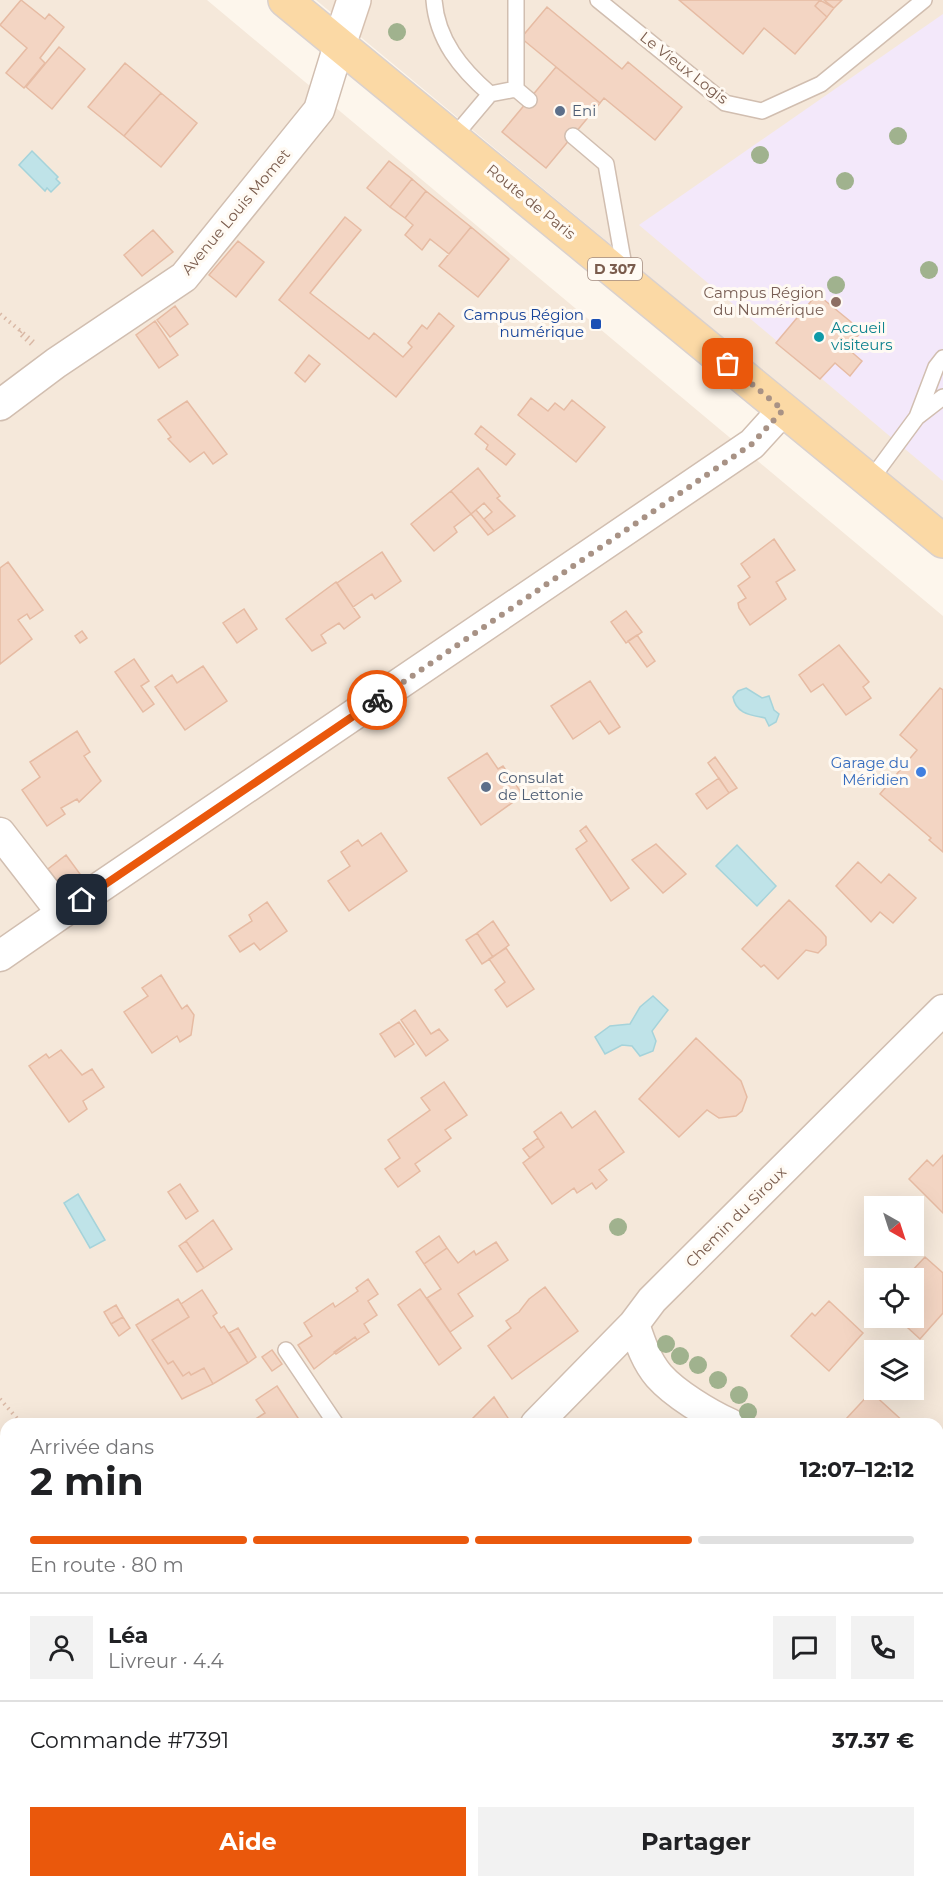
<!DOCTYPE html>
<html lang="fr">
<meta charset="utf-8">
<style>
body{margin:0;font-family:Montserrat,sans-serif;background:#f2f2f2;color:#202124;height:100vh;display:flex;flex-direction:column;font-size:22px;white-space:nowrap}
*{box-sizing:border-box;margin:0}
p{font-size:20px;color:#757577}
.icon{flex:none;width:33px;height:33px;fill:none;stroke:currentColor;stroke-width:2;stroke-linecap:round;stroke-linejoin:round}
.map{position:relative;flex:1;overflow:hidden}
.panel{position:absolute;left:0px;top:1418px;width:944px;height:470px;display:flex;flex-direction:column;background:#fff;border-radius:18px 18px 0 0;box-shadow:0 6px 24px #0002}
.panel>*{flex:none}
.needle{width:39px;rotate:141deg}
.tools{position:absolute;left:864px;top:1196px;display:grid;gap:12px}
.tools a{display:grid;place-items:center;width:60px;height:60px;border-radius:0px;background:#fff;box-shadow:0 6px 24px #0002;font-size:30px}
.pin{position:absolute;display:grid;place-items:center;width:51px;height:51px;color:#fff;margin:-26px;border-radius:12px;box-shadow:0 3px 9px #0006}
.courier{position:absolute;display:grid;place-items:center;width:60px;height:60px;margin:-30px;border:4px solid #ea580c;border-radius:50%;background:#fff;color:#222;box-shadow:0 2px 8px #0007}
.overview em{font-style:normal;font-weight:700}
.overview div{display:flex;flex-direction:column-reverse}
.overview{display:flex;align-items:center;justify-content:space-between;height:102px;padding:0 30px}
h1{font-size:39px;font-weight:700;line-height:45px}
.bar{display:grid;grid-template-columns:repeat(4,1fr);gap:9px 6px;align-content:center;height:72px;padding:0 30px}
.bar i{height:8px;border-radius:4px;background:#e0e0e0}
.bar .selected{background:#ea580c}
.bar p{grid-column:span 4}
.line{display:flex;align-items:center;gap:15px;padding:0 30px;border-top:2px solid #e0e0e0}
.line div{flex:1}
.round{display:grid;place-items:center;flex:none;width:63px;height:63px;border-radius:0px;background:#f2f2f2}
.primary-button{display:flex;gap:12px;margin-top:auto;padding:12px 30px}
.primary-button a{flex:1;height:69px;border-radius:0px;background:#ea580c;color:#fff;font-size:24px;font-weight:700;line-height:69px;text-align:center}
.primary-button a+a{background:#f2f2f2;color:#202124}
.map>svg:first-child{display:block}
.residential{fill:#f5e8da;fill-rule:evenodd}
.education{fill:#f3e8fa}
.green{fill:#d8ecc9}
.water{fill:#bfe3e8;stroke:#a5d3da;stroke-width:1.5}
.building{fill:#f3d5c3;stroke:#e6bba3;stroke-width:1.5}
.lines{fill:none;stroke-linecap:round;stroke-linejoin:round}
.lane-casing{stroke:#d1beb0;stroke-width:18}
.street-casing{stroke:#d1beb0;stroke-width:33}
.secondary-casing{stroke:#d6c0b0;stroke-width:36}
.primary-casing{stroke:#dad1cd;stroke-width:36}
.path{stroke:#d9b8a5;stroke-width:4;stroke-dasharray:1.5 4.5;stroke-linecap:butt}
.lane{stroke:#fff;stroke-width:15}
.street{stroke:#fff;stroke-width:30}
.secondary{stroke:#fff;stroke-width:33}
.primary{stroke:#fbd9a5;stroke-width:33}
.rail{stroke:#b9a8c9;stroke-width:4.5;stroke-dasharray:9 6;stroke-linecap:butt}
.tree{fill:#a0b28e}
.done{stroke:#a89285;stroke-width:6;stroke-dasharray:0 10.8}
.route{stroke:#ea580c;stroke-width:8}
.service-dot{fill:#5c6f8a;stroke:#fffaf3;stroke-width:2}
.education-dot{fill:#8d6e63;stroke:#fffaf3;stroke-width:2}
.transit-dot{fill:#1a4fb4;stroke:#fffaf3;stroke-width:2}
.culture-dot{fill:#0f9aa8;stroke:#fffaf3;stroke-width:2}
.shop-dot{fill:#3f7fe0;stroke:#fffaf3;stroke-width:2}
.labels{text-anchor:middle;stroke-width:6;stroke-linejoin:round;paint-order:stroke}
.shield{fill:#fffaf3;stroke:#a28b7f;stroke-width:1.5}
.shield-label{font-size:14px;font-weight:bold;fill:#7a5c4d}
.street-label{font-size:15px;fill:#7a5c4d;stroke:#fffaf3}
.service-label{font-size:15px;fill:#4e5e75;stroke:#fffaf3;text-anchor:start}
.education-label{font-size:15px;fill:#785e54;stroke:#fffaf3;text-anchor:end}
.transit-label{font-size:15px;fill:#164399;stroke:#fffaf3;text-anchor:end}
.culture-label{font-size:15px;fill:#0d838f;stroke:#fffaf3;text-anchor:start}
.shop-label{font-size:15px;fill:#366cbe;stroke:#fffaf3;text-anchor:end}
</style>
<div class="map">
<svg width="943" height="1886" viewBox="0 0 943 1886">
<rect width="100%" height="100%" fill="#fdf6ec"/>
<path class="residential" d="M 0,0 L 207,0 L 943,616 L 943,1886 L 385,1886 L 377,1881 L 938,1881 L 938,1424 L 6,1424 L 6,1451 L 0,1444 ZM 874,1206 L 914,1206 L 914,1245 L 874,1245 ZM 874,1278 L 914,1278 L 914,1317 L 874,1317 ZM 874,1350 L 914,1350 L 914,1389 L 874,1389 Z
M 316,0 L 943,0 L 943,520 Z"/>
<path class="education" d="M 943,14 L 943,481 L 639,225 Z"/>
<path class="green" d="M 0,1444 L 6,1451 L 6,1881 L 377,1881 L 385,1886 L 0,1886 Z"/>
<path class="water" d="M 32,151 L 58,177 L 56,179 L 60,183 L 51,192 L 47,188 L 45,191 L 19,165 Z
M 746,688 L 762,698 L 769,696 L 774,710 L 779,714 L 776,722 L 769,726 L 765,718 C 751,715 736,714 733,697 L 738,691 Z
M 737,845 L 776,886 L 757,906 L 716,866 Z
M 653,996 L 668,1010 L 652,1031 L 656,1041 L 653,1051 L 640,1056 L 632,1046 L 622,1045 L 605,1054 L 595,1037 L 610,1026 L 630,1024 L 640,1007 Z
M 78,1194 L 105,1240 L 90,1248 L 64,1203 Z"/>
<path class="building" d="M 21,0 L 45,19 L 49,14 L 64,27 L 40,58 L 45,63 L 24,88 L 6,73 L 27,48 L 0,25 Z
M 679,0 L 820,0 L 815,6 L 827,17 L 795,54 L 764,28 L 743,54 Z
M 820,0 L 834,8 L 827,17 L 815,6 Z
M 824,0 L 842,0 L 834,8 Z
M 547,7 L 622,69 L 628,62 L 682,107 L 655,140 L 604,98 L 600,103 L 521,38 Z
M 59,47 L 85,69 L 52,109 L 26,87 Z
M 125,63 L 161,93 L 124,136 L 88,107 Z
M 556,67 L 600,103 L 546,168 L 502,132 Z
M 161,93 L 197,123 L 161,167 L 124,136 Z
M 389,161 L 412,179 L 390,207 L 367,188 Z
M 412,179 L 426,191 L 405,218 L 390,207 Z
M 426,191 L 471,227 L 449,254 L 430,239 L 422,250 L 405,235 L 413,225 L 405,218 Z
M 345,217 L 361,230 L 310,293 L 369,339 L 374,333 L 403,357 L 412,347 L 408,343 L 422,325 L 427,329 L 439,313 L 454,326 L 396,397 L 279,300 Z
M 471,227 L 509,259 L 478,297 L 439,266 Z
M 153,230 L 173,252 L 142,276 L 124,255 Z
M 238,241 L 264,262 L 236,297 L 209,275 Z
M 817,294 L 862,331 L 847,348 L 862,361 L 850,376 L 835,363 L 820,379 L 776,343 Z
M 175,306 L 188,324 L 170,337 L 157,320 Z
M 155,321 L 178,355 L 159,368 L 136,335 Z
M 309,355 L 320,364 L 305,382 L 295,373 Z
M 531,398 L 548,411 L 555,403 L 564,410 L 572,400 L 605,427 L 576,462 L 518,415 Z
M 187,401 L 227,454 L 213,464 L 204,452 L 190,462 L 168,439 L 171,437 L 158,420 Z
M 481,426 L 515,454 L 506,465 L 486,449 L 488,445 L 475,434 Z
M 478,468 L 500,496 L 497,498 L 515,516 L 494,531 L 484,519 L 492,512 L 484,503 L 471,514 L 451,491 Z
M 451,491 L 471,514 L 454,527 L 457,532 L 434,551 L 411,524 Z
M 476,510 L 494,531 L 488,535 L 471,514 Z
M 774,539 L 795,570 L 776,582 L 786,599 L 750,625 L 739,608 L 738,603 L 746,598 L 738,586 L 750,577 L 741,564 Z
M 382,552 L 401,581 L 375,599 L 372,594 L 353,607 L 337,583 Z
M 8,562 L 43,610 L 30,619 L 27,614 L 18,620 L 32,639 L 0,664 L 0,568 Z
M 336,582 L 360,617 L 344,629 L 339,623 L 328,630 L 321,635 L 326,643 L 312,651 L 286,619 Z
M 244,609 L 257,629 L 237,643 L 223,623 Z
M 626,611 L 642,632 L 626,643 L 611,622 Z
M 82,631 L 87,638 L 80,643 L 75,636 Z
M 637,635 L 655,661 L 647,667 L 628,641 Z
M 839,645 L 869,682 L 863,687 L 871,698 L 846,715 L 823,684 L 811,692 L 799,675 Z
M 134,659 L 149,681 L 141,686 L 154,704 L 143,712 L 115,672 Z
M 203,666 L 227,701 L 185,730 L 155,687 L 172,675 L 177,683 Z
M 590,681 L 620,727 L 609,734 L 600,721 L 573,739 L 551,706 Z
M 940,688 L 943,690 L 943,852 L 929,840 L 931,838 L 880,794 L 917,750 L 900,735 Z
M 77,731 L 90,752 L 84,756 L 101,781 L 79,802 L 77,799 L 61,808 L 65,814 L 47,826 L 22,790 L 40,777 L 30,762 Z
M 487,753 L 498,769 L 503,766 L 523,795 L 481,825 L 448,778 Z
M 715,757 L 737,788 L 729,793 L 708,763 Z
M 719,778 L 729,793 L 707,809 L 696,794 Z
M 586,826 L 629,888 L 611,901 L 576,849 L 587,841 L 580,831 Z
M 381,833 L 407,871 L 349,911 L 328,881 L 350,866 L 341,852 L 358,840 L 362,846 Z
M 656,844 L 686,874 L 663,893 L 632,860 Z
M 66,855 L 80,874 L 61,886 L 48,869 Z
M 858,862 L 881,883 L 889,874 L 916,898 L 893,923 L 880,912 L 871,922 L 836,886 Z
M 789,900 L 821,931 L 826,937 L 826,945 L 818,953 L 806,950 L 778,979 L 764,965 L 761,967 L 742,949 Z
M 267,902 L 287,931 L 260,950 L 254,943 L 240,952 L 229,936 L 252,921 L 249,915 Z
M 493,921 L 509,945 L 493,957 L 477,933 Z
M 477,933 L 493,957 L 482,964 L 466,940 Z
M 506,948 L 534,989 L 507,1007 L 495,990 L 505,982 L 489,959 Z
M 161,975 L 182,1009 L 187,1005 L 194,1015 L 191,1035 L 180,1042 L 177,1036 L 152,1053 L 124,1012 L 148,996 L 142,988 Z
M 415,1010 L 431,1034 L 439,1029 L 448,1040 L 426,1056 L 401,1020 Z
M 399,1022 L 414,1044 L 395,1057 L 380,1034 Z
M 696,1038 L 741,1081 L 747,1097 L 742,1111 L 736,1116 L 719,1118 L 707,1110 L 679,1137 L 639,1099 Z
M 61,1050 L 82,1075 L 92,1069 L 104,1087 L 83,1101 L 87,1109 L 69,1122 L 29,1066 L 46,1054 L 49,1058 Z
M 444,1082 L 467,1115 L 445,1130 L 451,1138 L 415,1164 L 420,1171 L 398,1187 L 385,1169 L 400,1158 L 388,1140 L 430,1110 L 421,1098 Z
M 595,1111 L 624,1152 L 599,1170 L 607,1180 L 596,1189 L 592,1183 L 577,1193 L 574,1188 L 552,1204 L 523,1163 L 544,1147 L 534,1132 L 561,1112 L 572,1128 Z
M 538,1138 L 544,1147 L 530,1158 L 523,1149 Z
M 943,1155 L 943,1213 L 909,1179 L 927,1160 L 933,1166 Z
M 180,1184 L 198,1211 L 186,1219 L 168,1192 Z
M 213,1220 L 232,1249 L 204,1268 L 186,1241 Z
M 439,1236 L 447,1248 L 424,1264 L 416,1252 Z
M 186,1241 L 204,1268 L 197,1272 L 179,1246 Z
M 496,1242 L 508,1260 L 458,1294 L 473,1316 L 450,1332 L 427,1298 L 441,1289 L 424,1264 L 447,1248 L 458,1263 L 474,1251 L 476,1255 Z
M 925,1257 L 943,1273 L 943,1313 L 920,1339 L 896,1317 L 914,1317 L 914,1287 L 919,1281 L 910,1273 Z
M 368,1279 L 378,1294 L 368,1301 L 377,1315 L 364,1324 L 369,1332 L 357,1340 L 355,1337 L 314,1369 L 298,1345 L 312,1336 L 304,1323 L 333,1303 L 335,1307 L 358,1291 L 356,1288 Z
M 545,1287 L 578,1331 L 512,1379 L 488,1346 L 511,1328 L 506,1321 L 519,1312 L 529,1299 Z
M 420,1289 L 461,1348 L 439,1365 L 398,1305 Z
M 202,1290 L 217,1313 L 213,1316 L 221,1328 L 224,1326 L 248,1363 L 213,1384 L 204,1368 L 191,1375 L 189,1372 L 183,1376 L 173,1361 L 168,1364 L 152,1340 L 189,1317 L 181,1304 Z
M 178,1299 L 189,1317 L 152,1340 L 168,1364 L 173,1361 L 183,1376 L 189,1372 L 191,1375 L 204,1368 L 213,1384 L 182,1399 L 136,1325 Z
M 829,1301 L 863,1333 L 829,1371 L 791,1336 L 812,1313 L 815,1316 Z
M 116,1305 L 123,1317 L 111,1324 L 104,1312 Z
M 123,1317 L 130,1328 L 119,1336 L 111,1324 Z
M 238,1328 L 256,1357 L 248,1363 L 229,1333 Z
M 355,1337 L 357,1340 L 336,1354 L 334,1352 Z
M 272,1350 L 282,1364 L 272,1371 L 262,1357 Z
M 277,1386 L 302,1424 L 256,1424 L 254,1420 L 265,1413 L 256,1400 Z
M 871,1392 L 906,1424 L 851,1424 L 846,1419 Z
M 494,1397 L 512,1424 L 467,1424 Z
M 938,1427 L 943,1432 L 943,1473 L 941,1471 L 938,1474 Z
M 938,1673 L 943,1677 L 943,1699 L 938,1695 Z
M 938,1760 L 943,1765 L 938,1774 Z
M 623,1881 L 654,1881 L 653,1886 L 622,1886 Z
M 832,1881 L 828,1886 L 810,1886 L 804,1882 Z"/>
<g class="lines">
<g class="lane-casing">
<path id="lane" d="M 434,0 C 437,40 461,69 490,94
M 516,0 L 516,89
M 598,0 L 725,103 L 762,111 L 821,84 L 924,0
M 573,136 L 606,164 L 623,260 L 616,270
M 452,139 L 490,94 L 516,89 L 529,100
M 917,417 L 936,367 L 943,358
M 869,482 L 917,417 L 943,397
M 286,1350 L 336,1424
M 938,1860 L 943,1855
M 908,1886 L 914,1881"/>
</g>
<g class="street-casing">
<path id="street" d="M 0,405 L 56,363 L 184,277 L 319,110 L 339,45
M 0,833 L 62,913 L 752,444 L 783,410
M 0,956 L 62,913
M 634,1324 C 640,1342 646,1361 659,1376 C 675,1394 708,1414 730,1424
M 536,1424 L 634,1324 L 652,1300 L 943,1010
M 938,1533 L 943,1538"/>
</g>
<g class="secondary-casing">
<path id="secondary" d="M 339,45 L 354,0"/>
</g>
<g class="primary-casing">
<path id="primary" d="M 285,0 L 943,541"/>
</g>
<path class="path" d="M 0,314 L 34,342
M 21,331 L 19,333 L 32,345
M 0,1399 L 22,1424"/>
<use href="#lane" class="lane"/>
<use href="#street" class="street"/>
<use href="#secondary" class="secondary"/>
<use href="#primary" class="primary"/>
<path class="rail" d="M 0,1540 L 6,1548
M 298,1881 L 304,1886"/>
</g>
<g class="tree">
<circle cx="397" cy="32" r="9"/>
<circle cx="898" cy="136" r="9"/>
<circle cx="760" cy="155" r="9"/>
<circle cx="845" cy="181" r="9"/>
<circle cx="929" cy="270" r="9"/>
<circle cx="836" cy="285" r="9"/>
<circle cx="618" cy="1227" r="9"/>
<circle cx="666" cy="1344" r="9"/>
<circle cx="680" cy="1356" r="9"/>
<circle cx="698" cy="1365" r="9"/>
<circle cx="718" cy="1380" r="9"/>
<circle cx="739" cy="1395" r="9"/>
<circle cx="748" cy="1412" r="9"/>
</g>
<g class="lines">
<path class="done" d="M 377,700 L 752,444 L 783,410 L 728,364"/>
<path class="route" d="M 82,900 L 377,700"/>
</g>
<g class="service-dot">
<circle cx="560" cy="111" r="6"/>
<circle cx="486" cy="787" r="6"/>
</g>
<circle class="education-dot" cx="836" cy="302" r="6"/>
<rect class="transit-dot" x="590" y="318" width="12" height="12" rx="3"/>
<circle class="culture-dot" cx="819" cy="337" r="6"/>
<circle class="shop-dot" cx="921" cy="772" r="6"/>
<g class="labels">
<rect class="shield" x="588" y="258" width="54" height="22" rx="4.5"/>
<g class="shield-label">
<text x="615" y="274">D 307</text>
</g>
<g class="street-label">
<text transform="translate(684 68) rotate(38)" y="5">Le Vieux Logis</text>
<text transform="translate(531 202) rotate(39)" y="5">Route de Paris</text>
<text transform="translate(236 212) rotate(-50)" y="5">Avenue Louis Momet</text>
<text transform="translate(736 1217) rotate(-45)" y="5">Chemin du Siroux</text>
</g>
<g class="service-label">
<text x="572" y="116">Eni</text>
<text x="498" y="783">Consulat<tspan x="498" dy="17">de Lettonie</tspan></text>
</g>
<g class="education-label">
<text x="824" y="298">Campus Région<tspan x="824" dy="17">du Numérique</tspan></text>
</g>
<g class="transit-label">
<text x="584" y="320">Campus Région<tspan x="584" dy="17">numérique</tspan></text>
</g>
<g class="culture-label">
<text x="831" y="333">Accueil<tspan x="831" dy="17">visiteurs</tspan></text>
</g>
<g class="shop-label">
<text x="909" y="768">Garage du<tspan x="909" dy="17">Méridien</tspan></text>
</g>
</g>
</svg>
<div class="tools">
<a><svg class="needle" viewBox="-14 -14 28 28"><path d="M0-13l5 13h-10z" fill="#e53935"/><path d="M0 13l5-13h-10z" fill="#757577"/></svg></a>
<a><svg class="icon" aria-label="locate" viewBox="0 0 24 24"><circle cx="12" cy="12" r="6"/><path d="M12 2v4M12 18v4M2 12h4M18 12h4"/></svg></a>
<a><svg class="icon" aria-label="layers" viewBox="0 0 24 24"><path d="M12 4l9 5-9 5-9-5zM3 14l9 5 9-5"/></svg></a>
</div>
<div class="pin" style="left:728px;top:364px;background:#ea580c"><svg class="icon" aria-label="bag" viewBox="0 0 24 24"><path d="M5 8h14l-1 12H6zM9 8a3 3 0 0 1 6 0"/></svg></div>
<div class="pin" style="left:82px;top:900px;background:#1f2937"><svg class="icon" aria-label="home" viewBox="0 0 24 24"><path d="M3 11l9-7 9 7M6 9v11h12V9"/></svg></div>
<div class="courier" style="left:377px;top:700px"><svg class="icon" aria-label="bike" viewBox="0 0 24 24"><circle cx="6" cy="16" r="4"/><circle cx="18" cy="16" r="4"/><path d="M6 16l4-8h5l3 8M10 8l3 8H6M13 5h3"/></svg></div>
<section class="panel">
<div class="overview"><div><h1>2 min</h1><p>Arrivée dans</p></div><em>12:07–12:12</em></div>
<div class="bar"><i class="selected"></i><i class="selected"></i><i class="selected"></i><i></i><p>En route · 80 m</p></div>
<div class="line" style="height:108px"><a class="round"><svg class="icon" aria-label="person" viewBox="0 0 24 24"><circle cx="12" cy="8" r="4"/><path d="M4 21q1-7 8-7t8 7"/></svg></a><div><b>Léa</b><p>Livreur · 4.4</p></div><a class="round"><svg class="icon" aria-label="chat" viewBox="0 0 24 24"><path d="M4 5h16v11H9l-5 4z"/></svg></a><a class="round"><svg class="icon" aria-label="phone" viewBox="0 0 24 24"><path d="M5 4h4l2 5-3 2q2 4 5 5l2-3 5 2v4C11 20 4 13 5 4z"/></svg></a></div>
<div class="line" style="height:78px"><div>Commande #7391</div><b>37.37 €</b></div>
<div class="primary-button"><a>Aide</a><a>Partager</a></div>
</section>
</div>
